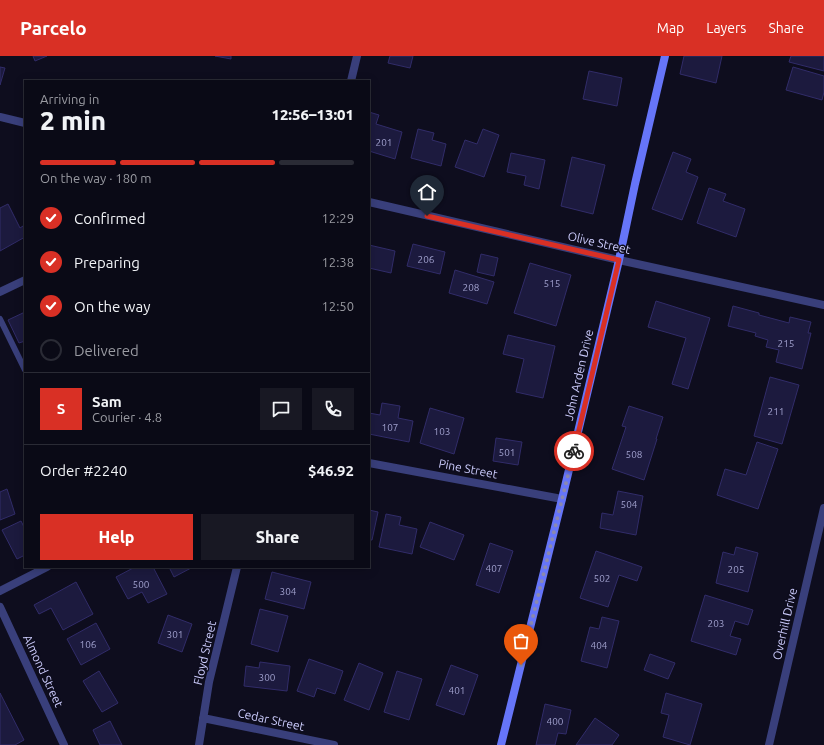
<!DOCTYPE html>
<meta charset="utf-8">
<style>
body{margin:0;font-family:Ubuntu,sans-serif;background:#181823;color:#f1f3f6;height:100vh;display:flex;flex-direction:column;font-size:15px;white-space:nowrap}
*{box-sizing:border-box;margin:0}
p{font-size:13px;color:#999aa1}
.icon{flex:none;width:22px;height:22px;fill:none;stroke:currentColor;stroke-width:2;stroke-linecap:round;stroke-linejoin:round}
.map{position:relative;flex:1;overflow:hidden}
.sheet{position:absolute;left:24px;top:24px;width:346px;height:488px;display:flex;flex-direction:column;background:#0a0a16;border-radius:0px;box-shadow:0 2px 10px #0003,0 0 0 1px #2a2b35}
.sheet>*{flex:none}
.pin{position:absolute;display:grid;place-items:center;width:34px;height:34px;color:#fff;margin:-41px -17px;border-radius:50% 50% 50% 0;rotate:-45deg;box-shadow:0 0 4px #0007}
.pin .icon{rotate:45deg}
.courier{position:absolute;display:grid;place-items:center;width:40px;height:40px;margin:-20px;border:3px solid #d93025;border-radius:50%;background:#fff;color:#222;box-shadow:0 1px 5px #0007}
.summary em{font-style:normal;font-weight:800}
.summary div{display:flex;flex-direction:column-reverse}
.summary{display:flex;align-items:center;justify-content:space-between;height:68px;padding:0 16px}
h1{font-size:26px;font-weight:800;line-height:30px}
.bar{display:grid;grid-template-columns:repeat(4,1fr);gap:6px 4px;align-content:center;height:48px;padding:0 16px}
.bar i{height:5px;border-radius:3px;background:#2a2b35}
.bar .active{background:#d93025}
.bar p{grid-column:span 4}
.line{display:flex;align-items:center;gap:10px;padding:0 16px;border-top:1px solid #2a2b35}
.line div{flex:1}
.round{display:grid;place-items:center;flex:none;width:42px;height:42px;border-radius:0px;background:#181823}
ol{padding:0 16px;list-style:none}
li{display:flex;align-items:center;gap:12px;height:44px}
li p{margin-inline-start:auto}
li .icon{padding:4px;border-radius:50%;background:#d93025;color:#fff;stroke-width:4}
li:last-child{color:#999aa1}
li i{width:22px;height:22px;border:2px solid #2a2b35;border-radius:50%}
.action{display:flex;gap:8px;margin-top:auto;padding:8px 16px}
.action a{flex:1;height:46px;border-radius:0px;background:#d93025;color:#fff;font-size:16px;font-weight:800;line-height:46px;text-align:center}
.action a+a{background:#181823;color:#f1f3f6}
header{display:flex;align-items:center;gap:24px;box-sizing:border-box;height:56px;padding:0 20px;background:#d93025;color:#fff}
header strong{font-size:19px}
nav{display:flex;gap:22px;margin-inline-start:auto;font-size:14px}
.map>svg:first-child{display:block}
.building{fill:#1c1a3e;stroke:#312c69}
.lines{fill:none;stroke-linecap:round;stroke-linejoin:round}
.lane{stroke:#393f7b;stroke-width:6}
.street{stroke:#393f7b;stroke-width:8}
.secondary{stroke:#6675f9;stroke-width:8}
.done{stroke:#8a89af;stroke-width:4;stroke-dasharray:0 7.2}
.route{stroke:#d93025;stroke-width:5}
.labels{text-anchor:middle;stroke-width:3;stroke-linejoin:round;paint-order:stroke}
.number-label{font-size:10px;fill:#a0a0cd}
.street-label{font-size:12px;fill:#ccccfd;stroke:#0e0d1e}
</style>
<header>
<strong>Parcelo</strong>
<nav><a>Map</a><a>Layers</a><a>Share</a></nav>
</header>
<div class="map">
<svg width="824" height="689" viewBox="0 0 824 689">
<rect width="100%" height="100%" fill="#0e0d1e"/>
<path class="building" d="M 33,0 L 47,0 L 35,5 Z
M 215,0 L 231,0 L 231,3 Z
M 390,0 L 413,0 L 410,12 L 388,7 Z
M 684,0 L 722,0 L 716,27 L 680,18 Z
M 791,0 L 824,0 L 824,15 L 789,6 Z
M 0,11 L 5,12 L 0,29 Z
M 793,11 L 824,20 L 824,36 L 822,44 L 786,34 Z
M 589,15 L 622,22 L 617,50 L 583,43 Z
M 369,56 L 379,59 L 376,68 L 402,76 L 395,103 L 369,95 Z
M 418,73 L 434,77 L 432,84 L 446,88 L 441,110 L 411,102 Z
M 483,73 L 499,79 L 484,121 L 455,111 L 465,84 L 477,88 Z
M 673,96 L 691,103 L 686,116 L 698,121 L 682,164 L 652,153 Z
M 511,97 L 545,104 L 539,133 L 524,129 L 526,120 L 507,116 Z
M 572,101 L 605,109 L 593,158 L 561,150 Z
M 709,132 L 726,138 L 723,145 L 745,153 L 736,181 L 697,167 Z
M 8,148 L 20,172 L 23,170 L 25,174 L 25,181 L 0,195 L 0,152 Z
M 413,188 L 445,196 L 440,218 L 407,210 Z
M 369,189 L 395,195 L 391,217 L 369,212 Z
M 481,198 L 498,202 L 494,220 L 477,216 Z
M 530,207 L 571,219 L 556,270 L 514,257 Z
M 455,214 L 494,226 L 487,248 L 449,237 Z
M 656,245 L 710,262 L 688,333 L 672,328 L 686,282 L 648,271 Z
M 733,250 L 759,257 L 759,259 L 789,267 L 790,261 L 811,266 L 808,277 L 811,277 L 802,313 L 776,306 L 779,294 L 766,291 L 768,284 L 755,280 L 756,277 L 728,270 Z
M 25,256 L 25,285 L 19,287 L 8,264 Z
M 508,279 L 555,290 L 543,342 L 516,336 L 524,303 L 503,298 Z
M 770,321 L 799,329 L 782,388 L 754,380 Z
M 382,347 L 400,350 L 398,362 L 413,365 L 409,386 L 369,378 L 369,357 L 380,359 Z
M 629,350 L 663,361 L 656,383 L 657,383 L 644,424 L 612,413 L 626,371 L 622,370 Z
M 430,352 L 464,362 L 454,398 L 420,387 Z
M 496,382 L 522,386 L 518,409 L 493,405 Z
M 757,386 L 778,393 L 758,453 L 717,439 L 725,413 L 746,419 Z
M 7,433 L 15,458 L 0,464 L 0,436 Z
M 618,435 L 643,440 L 636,479 L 600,472 L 602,457 L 613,459 Z
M 369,454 L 378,456 L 372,484 L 369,484 Z
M 386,458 L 401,461 L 399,469 L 417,473 L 412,498 L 379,491 Z
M 21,465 L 25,473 L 25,499 L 17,503 L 2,474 Z
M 430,466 L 464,479 L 454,504 L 420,491 Z
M 490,487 L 513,495 L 499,537 L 476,529 Z
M 736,491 L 758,497 L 748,536 L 716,527 L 723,496 L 734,499 Z
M 596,495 L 642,511 L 637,525 L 619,519 L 608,551 L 580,542 Z
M 135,511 L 153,511 L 167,538 L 148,547 L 142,536 L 128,543 L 116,521 Z
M 169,511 L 193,511 L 174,521 Z
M 272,516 L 311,526 L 304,553 L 265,543 Z
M 76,526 L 93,558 L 63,574 L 51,552 L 39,558 L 34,549 Z
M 705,539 L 753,554 L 748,569 L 735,565 L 730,580 L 741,583 L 736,599 L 691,585 Z
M 260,553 L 288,560 L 278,596 L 251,588 Z
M 168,559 L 192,568 L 182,596 L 158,587 Z
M 602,561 L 619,565 L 607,612 L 581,605 L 590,571 L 599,573 Z
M 96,567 L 110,593 L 81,609 L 67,583 Z
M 650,598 L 675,607 L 668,623 L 644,614 Z
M 309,603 L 343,615 L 335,638 L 317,632 L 314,641 L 297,635 Z
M 260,606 L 290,610 L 287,635 L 244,630 L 246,610 L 259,612 Z
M 359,607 L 383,617 L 369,654 L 344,644 Z
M 451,609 L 478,619 L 464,659 L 436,649 Z
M 99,615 L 118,647 L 102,656 L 83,625 Z
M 397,615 L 422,623 L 409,664 L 384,656 Z
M 0,637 L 24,684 L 15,689 L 0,689 Z
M 666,637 L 702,648 L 690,689 L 663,681 L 669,659 L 661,657 Z
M 545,648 L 571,654 L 566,678 L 558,677 L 555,689 L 536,689 Z
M 595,662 L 619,679 L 612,689 L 576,689 Z
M 110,665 L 122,689 L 100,689 L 93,674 Z"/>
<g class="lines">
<path class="lane" d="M 0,263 L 25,314"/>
<path class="street" d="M 351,25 L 357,0
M 0,61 L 25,67
M 369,146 L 619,204 L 824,249
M 0,236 L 25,224
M 369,407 L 562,443
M 0,535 L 47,511
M 0,551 L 64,689
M 203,662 L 334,689
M 199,689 L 209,626 L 237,511
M 769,689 L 824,452"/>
<path class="secondary" d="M 501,689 L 562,443 L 619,204 L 635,128 L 665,0"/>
</g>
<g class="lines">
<path class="done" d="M 521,609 L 574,395"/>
<path class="route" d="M 427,160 L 619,204 L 574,395"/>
</g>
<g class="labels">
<g class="number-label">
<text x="384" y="90">201</text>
<text x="426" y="207">206</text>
<text x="552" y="231">515</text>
<text x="471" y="235">208</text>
<text x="786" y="291">215</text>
<text x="776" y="359">211</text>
<text x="390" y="375">107</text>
<text x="442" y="379">103</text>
<text x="507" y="400">501</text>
<text x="634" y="402">508</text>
<text x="629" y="452">504</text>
<text x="494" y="516">407</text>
<text x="736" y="517">205</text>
<text x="602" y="526">502</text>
<text x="141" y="532">500</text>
<text x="288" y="539">304</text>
<text x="716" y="571">203</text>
<text x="175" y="582">301</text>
<text x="88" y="592">106</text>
<text x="599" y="593">404</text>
<text x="267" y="625">300</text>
<text x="457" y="638">401</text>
<text x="555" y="669">400</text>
</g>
<g class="street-label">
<text transform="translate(599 187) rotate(13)" y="4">Olive Street</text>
<text transform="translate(579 319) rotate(-77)" y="4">John Arden Drive</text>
<text transform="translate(468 413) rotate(11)" y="4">Pine Street</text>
<text transform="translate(785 568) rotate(-77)" y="4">Overhill Drive</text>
<text transform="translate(205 597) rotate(-77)" y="4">Floyd Street</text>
<text transform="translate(43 615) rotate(65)" y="4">Almond Street</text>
<text transform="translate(271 664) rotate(12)" y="4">Cedar Street</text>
</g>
</g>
</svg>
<div class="pin" style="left:521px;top:609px;background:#ea580c"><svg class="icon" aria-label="bag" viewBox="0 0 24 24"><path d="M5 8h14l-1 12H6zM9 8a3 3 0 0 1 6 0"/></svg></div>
<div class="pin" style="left:427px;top:160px;background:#1f2937"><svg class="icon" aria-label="home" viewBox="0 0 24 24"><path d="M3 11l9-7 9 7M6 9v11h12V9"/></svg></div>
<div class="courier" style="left:574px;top:395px"><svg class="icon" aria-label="bike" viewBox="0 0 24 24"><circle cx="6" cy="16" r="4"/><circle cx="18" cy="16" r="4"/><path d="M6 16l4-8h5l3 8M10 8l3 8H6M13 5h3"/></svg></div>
<section class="sheet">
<div class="summary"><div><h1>2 min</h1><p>Arriving in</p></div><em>12:56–13:01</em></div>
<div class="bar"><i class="active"></i><i class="active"></i><i class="active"></i><i></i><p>On the way · 180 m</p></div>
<ol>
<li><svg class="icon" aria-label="check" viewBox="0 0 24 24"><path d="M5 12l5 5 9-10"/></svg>Confirmed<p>12:29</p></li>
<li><svg class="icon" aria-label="check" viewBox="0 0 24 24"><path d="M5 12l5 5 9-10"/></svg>Preparing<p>12:38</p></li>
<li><svg class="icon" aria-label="check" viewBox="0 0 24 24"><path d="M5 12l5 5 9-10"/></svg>On the way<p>12:50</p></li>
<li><i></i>Delivered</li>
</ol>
<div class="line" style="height:72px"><b class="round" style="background:#d93025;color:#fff">S</b><div><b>Sam</b><p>Courier · 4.8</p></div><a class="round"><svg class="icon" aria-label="chat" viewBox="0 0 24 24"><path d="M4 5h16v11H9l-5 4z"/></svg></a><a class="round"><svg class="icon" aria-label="phone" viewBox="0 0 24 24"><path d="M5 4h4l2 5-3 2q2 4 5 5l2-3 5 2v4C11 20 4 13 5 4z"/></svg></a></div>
<div class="line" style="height:52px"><div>Order #2240</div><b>$46.92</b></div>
<div class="action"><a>Help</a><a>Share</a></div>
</section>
</div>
